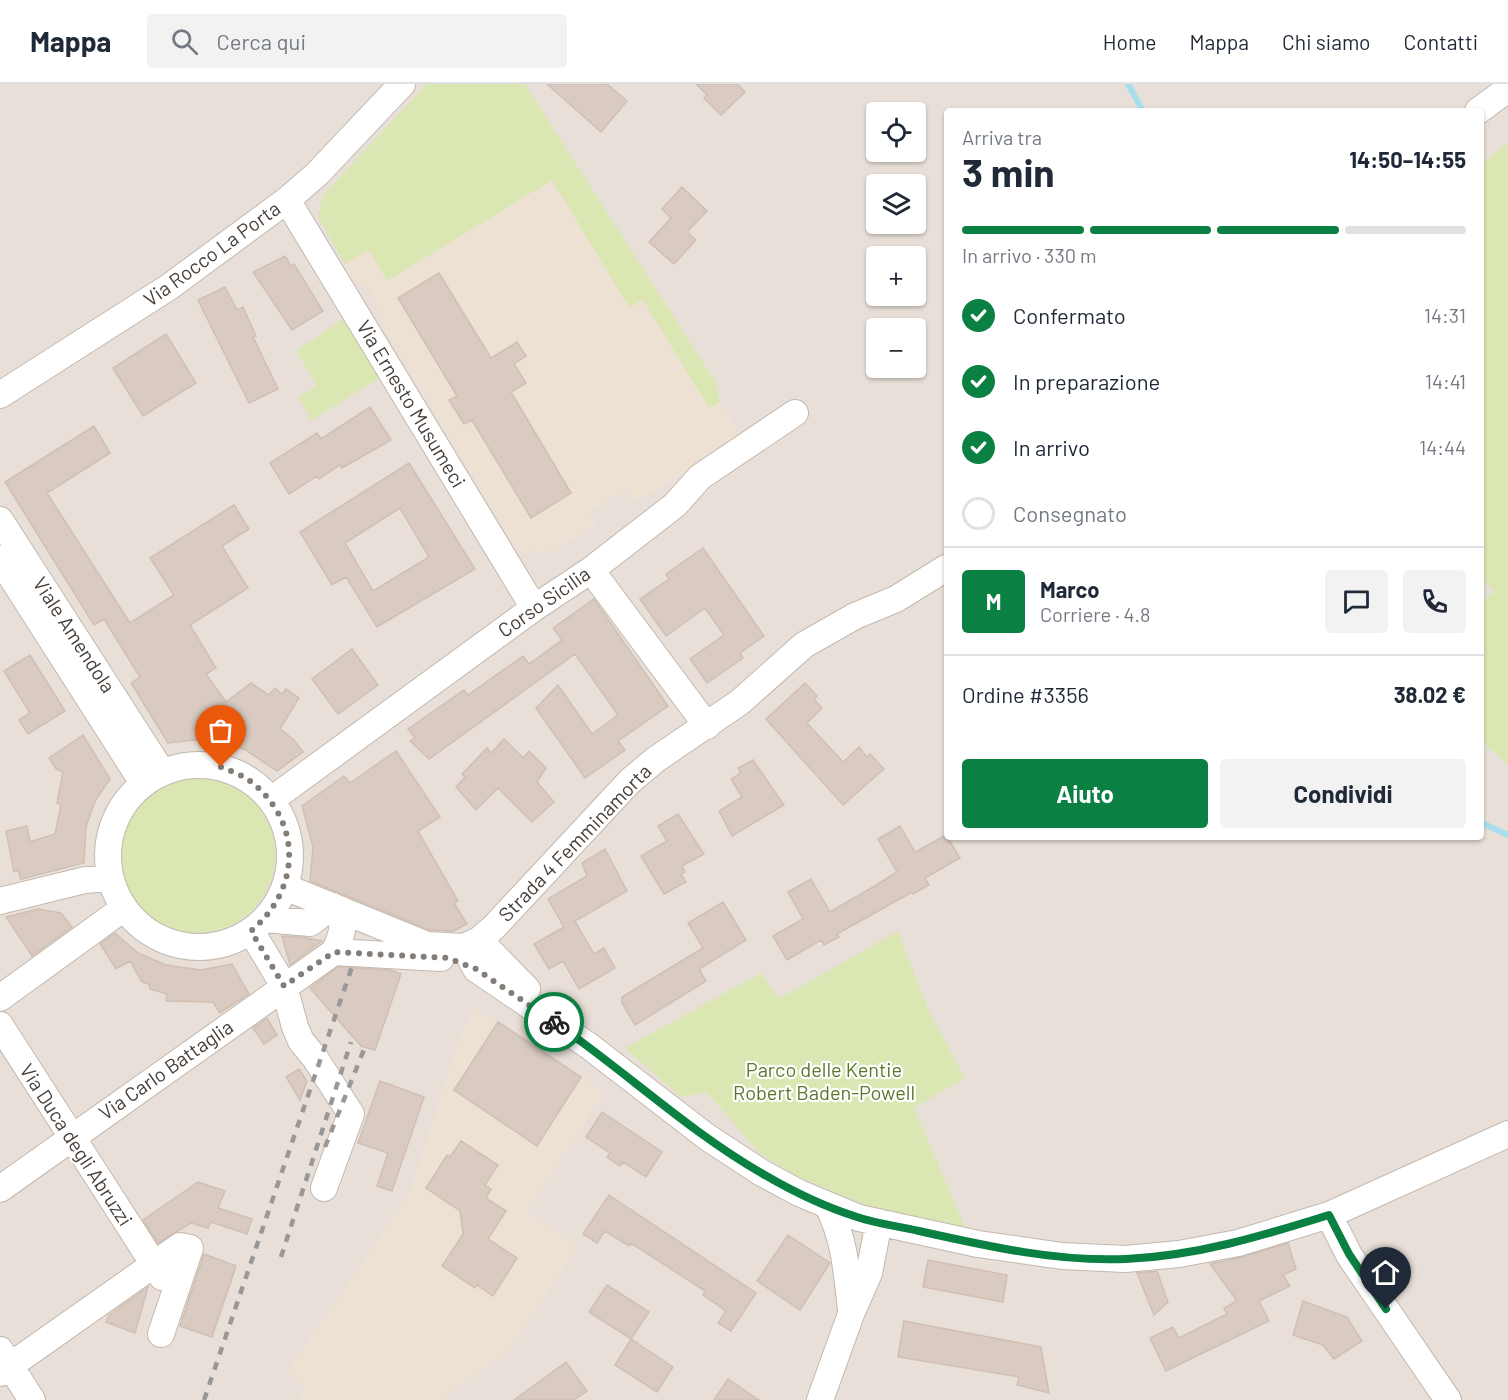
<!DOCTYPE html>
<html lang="it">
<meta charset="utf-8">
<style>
body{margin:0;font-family:Barlow,sans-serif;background:#f2f2f3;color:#1f2937;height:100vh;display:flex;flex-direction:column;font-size:22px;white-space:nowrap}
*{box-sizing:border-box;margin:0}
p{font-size:20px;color:#747a83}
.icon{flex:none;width:33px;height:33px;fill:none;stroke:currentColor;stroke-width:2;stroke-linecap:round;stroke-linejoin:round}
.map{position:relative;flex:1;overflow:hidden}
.side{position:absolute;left:944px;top:24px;width:540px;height:732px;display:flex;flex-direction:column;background:#fff;border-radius:6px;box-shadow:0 2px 4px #0004}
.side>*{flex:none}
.controls{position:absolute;left:866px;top:18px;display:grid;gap:12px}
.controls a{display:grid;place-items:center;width:60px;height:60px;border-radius:6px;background:#fff;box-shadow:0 2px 4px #0004;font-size:30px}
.pin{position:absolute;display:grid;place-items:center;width:51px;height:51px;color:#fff;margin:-62px -26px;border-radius:50% 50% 50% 0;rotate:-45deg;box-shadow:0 0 6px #0007}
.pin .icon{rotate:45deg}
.courier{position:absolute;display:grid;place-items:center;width:60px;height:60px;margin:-30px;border:4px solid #0b8043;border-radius:50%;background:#fff;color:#222;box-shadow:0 2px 8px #0007}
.overview em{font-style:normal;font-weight:700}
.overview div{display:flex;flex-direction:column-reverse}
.overview{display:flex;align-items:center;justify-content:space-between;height:102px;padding:0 18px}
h1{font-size:39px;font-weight:700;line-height:45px}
.bar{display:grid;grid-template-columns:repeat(4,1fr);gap:9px 6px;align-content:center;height:72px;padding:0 18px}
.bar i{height:8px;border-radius:4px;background:#e0e1e3}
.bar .selected{background:#0b8043}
.bar p{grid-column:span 4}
.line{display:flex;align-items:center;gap:15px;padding:0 18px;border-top:2px solid #e0e1e3}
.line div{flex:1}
.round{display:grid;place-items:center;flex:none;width:63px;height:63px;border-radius:6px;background:#f2f2f3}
ol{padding:0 18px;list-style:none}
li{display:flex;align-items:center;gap:18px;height:66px}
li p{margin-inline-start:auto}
li .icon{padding:6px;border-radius:50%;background:#0b8043;color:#fff;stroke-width:4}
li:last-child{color:#747a83}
li i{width:33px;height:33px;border:3px solid #e0e1e3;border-radius:50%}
.primary-button{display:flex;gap:12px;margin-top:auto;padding:12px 18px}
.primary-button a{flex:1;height:69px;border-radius:6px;background:#0b8043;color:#fff;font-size:24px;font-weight:700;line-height:69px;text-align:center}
.primary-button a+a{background:#f2f2f3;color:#1f2937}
header{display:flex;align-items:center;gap:36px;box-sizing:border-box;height:84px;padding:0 30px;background:#fff;border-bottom:2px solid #e0e1e3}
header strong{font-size:28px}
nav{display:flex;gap:33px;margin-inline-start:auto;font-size:21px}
.search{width:420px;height:54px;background:#f2f2f3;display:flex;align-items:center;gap:15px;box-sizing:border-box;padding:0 21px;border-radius:6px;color:#747a83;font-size:22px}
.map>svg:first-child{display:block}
.residential{fill:#e8e0d8;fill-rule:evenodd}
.education{fill:#ede1d4}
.green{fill:#dae7b3}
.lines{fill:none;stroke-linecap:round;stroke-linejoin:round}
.stream{stroke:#a8dfef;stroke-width:6}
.building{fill:#d9cbc2;stroke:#d0bfb2;stroke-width:1.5;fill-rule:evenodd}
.minor-casing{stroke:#c3b8af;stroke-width:28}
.minor{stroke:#fff;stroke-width:26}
.rail{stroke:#989898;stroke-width:4.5;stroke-dasharray:8 8;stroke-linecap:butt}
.done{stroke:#847c76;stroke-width:6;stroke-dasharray:0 10.8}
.route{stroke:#0b8043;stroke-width:8}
.labels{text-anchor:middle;stroke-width:4.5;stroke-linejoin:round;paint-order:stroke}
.street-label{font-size:20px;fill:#483e38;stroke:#fff}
.park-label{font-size:20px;fill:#58792c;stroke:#fff}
</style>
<header>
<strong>Mappa</strong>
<div class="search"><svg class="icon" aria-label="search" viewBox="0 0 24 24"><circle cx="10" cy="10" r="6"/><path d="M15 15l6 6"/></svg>Cerca qui</div>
<nav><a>Home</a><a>Mappa</a><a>Chi siamo</a><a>Contatti</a></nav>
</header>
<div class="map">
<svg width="1508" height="1316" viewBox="0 0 1508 1316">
<rect width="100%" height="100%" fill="#f4efe9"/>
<path class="residential" d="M 0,0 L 1508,0 L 1508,1316 L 0,1316 ZM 946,27 L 1480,27 L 1480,753 L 946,753 ZM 876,28 L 915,28 L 915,68 L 876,68 ZM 876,100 L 915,100 L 915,140 L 876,140 ZM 876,172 L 915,172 L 915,212 L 876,212 ZM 876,244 L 915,244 L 915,284 L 876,284 Z"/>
<path class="education" d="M 552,96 L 629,223 L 643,215 L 709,324 L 720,318 L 742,354 L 636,418 L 627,405 L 589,428 L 596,441 L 550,469 L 546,464 L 534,472 L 530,465 L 520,471 L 374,227 L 380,223 L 376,215 L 366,200 L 359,204 L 345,180 L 369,166 L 388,197 Z
M 475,924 L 604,1009 L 526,1127 L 578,1162 L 506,1269 L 440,1316 L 303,1316 L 299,1310 L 304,1300 L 287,1288 L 409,1111 L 460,953 Z"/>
<path class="green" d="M 427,0 L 525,0 L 716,299 L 720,318 L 709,324 L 643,216 L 629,223 L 552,96 L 387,197 L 369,166 L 345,180 L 318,133 L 323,111 Z
M 1508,58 L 1508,681 L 1480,656 L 1481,519 L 1494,507 L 1480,492 L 1480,82 Z
M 343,235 L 379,294 L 311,337 L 299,313 L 317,302 L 296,267 Z
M119 771a78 78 0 1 1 156 0a78 78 0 1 1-156 0Z
M 898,847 L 930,930 L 965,994 L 914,1024 L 966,1145 L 877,1126 L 795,1091 L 758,1068 L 707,1008 L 681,1013 L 625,964 L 761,889 L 779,915 Z"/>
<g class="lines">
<path class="stream" d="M 1128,0 L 1143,27
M 1480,738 L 1508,751"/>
</g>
<path class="building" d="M 547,0 L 607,0 L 627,17 L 601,48 Z
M 696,0 L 737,0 L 745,8 L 721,31 L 704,14 L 707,11 Z
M 682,103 L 707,127 L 687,148 L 696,156 L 674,180 L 649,158 L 671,134 L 662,125 Z
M 285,172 L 291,182 L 294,180 L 323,227 L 292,246 L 253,188 Z
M 439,189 L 491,274 L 517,258 L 526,272 L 514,280 L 526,299 L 511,308 L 571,409 L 531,434 L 472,336 L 464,340 L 449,316 L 457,312 L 398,214 Z
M 225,203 L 237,226 L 243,223 L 256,252 L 253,253 L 278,305 L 249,319 L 198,216 Z
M 166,250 L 196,299 L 143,332 L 113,284 Z
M 370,323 L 391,356 L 342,384 L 340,381 L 319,395 L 317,392 L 289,410 L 270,379 L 317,349 L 321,355 Z
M 94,342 L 110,369 L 47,409 L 130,539 L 174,511 L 150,474 L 234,421 L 249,445 L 222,462 L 248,504 L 190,541 L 216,584 L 206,590 L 226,618 L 251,599 L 269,611 L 275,604 L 282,610 L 286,605 L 299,614 L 280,645 L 294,656 L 303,668 L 277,687 L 244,665 L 218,657 L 204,655 L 168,659 L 131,599 L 140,593 L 104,535 L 94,541 L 5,398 Z
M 409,379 L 475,485 L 377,543 L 346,493 L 332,501 L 300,448 ZM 400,424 L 429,473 L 373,507 L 345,459 Z
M 703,464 L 764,552 L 740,569 L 743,574 L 707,599 L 690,575 L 724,551 L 705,524 L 666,552 L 640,515 L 669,495 L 666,490 Z
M 594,515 L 668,622 L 618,657 L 625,666 L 585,694 L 536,624 L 558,601 L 592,650 L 618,631 L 575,570 L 429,675 L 410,657 L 415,654 L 408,645 L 464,606 L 468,611 L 523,572 L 529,580 L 562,556 L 553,544 Z
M 352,565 L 378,601 L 338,630 L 312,595 Z
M 30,571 L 65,627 L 28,650 L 19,636 L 30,629 L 4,587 Z
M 805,599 L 817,612 L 814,615 L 822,624 L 807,639 L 843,678 L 859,663 L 867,673 L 870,670 L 884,685 L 843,721 L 766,635 Z
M 83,651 L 110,695 L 95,717 L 86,743 L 84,779 L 21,795 L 18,786 L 14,788 L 6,747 L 27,742 L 30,758 L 55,750 L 61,721 L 57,719 L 63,688 L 56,685 L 49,674 Z
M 504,655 L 523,674 L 529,667 L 546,684 L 537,698 L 554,718 L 532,738 L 498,704 L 476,726 L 456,703 L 465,693 L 462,690 L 487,664 L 491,669 Z
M 396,667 L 440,733 L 418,747 L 458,817 L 454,819 L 467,840 L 453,847 L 430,846 L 310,797 L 313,763 L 302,722 L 344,692 L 350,699 Z
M 753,676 L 784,721 L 732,752 L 719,727 L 742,713 L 731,695 L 741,689 L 738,684 Z
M 678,730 L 704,770 L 682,782 L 685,788 L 681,790 L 686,798 L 664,810 L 641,772 L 667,757 L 658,742 Z
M 900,742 L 915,768 L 946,751 L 960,774 L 925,794 L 929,801 L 913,810 L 912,808 L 837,850 L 839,853 L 824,861 L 821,856 L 787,876 L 773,852 L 803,835 L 788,808 L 811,795 L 830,828 L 873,803 L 897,788 L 878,755 Z
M 605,765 L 627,807 L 575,837 L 594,870 L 604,864 L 615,884 L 579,905 L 563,877 L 549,885 L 534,860 L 564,843 L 548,815 L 587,792 L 582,779 Z
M 723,818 L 746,856 L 699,885 L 706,897 L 635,941 L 622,919 L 622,913 L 703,864 L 688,839 Z
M 38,825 L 61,829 L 72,843 L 32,872 L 6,833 Z
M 115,849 L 138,869 L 166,881 L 201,886 L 232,880 L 249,910 L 220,929 L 213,918 L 166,917 L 167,910 L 150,905 L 149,900 L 142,898 L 130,877 L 116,885 L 100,860 Z
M 282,852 L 301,853 L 322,857 L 290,881 Z
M 338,883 L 391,886 L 401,890 L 375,966 L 361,962 L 310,904 Z
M 267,934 L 277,951 L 264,960 L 253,944 Z
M 498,938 L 581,993 L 537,1062 L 454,1006 Z
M 299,985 L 307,997 L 300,1016 L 286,993 Z
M 380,997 L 424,1013 L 392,1107 L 377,1102 L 388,1069 L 358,1059 Z
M 602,1028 L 662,1068 L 646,1093 L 623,1078 L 620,1082 L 607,1073 L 610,1069 L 586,1053 Z
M 461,1057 L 498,1081 L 485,1101 L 491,1105 L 486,1114 L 506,1127 L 488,1155 L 517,1174 L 493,1212 L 477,1201 L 475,1204 L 442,1182 L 463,1150 L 460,1127 L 426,1104 L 447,1071 L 450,1073 Z
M 198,1098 L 225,1107 L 218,1124 L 252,1135 L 247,1150 L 211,1138 L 208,1144 L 191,1139 L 158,1159 L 143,1136 Z
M 609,1111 L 756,1209 L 731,1247 L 718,1239 L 726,1227 L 703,1211 L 705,1207 L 631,1159 L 629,1162 L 605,1147 L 597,1159 L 583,1150 Z
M 788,1151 L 830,1179 L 800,1226 L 757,1197 Z
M 1288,1159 L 1296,1185 L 1283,1191 L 1290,1202 L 1259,1217 L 1269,1237 L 1166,1287 L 1150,1254 L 1173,1243 L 1179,1254 L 1227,1230 L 1224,1224 L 1237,1217 L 1210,1180 L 1242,1173 Z
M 204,1170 L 236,1182 L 212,1253 L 180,1242 Z
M 928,1176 L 1007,1191 L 1003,1218 L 923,1203 Z
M 1157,1187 L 1168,1218 L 1154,1231 L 1137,1189 Z
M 607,1201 L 649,1228 L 631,1255 L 589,1228 Z
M 148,1203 L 135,1249 L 106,1238 L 109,1231 Z
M 1303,1217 L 1347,1233 L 1362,1257 L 1334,1275 L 1323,1261 L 1293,1251 Z
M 904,1237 L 1041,1263 L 1049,1309 L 1017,1301 L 1019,1293 L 898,1273 Z
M 631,1255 L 673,1283 L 657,1308 L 615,1281 Z
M 566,1278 L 587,1307 L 574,1316 L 514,1316 Z
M 728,1295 L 759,1316 L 714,1316 Z"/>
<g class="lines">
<g class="minor-casing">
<path id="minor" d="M 1478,27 L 1508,5
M 287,116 L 534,524
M 0,311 L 169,203 L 287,116 L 317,90 L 402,0
M 0,436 L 162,688
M 0,475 L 143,699
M 591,486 L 707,642
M108 772a91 91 0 1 1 182 0a91 91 0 1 1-182 0Z
M 271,716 L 534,524 L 591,486 L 675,421 L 700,393 L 795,329
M 285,803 L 427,861 L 464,863 L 479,856 L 494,843 L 630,697 L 655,676 L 740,618 L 804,561 L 855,532 L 896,515 L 946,484
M 0,817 L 85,796 L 110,794
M 265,835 L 310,839 L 333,822
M 251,847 L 284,902 L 295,943 L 301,957 L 315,974 L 351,1030 L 324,1104
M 479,856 L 527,905
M 464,863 L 476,885 L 589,962 L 707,1053 L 762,1089 L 799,1109 L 859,1134 L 978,1160 L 1062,1172 L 1125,1175 L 1179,1170 L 1238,1159 L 1329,1131 L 1508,1050
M 334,868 L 441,874
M 0,914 L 124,824
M 0,941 L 162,1193
M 0,1105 L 334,868 C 342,852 345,842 340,825
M 828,1122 C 845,1156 847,1190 851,1226
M 1329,1131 L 1349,1171 L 1448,1316
M 0,1266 L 32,1316
M 0,1289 L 180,1162 L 190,1164 L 161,1250
M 820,1316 L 851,1230 L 869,1189 L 879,1138"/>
</g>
<use href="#minor" class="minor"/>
<path class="rail" d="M 325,1063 L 365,963
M 281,1173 L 351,958
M 204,1316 L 353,880"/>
</g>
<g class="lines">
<path class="done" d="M 221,683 C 231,687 242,691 250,697 C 303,738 301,805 251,847 L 284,902 L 334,868 L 448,874 L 476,885 L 554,938"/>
<path class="route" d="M 554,938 C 624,986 688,1047 763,1090 C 792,1107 825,1123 857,1133 C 877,1140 899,1142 919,1147 C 986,1162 1057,1178 1126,1175 C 1196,1172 1262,1152 1329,1131 L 1349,1170 L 1386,1225"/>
</g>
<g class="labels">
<g class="street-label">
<text transform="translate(212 170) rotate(-36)" y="7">Via Rocco La Porta</text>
<text transform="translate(411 320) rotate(59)" y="7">Via Ernesto Musumeci</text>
<text transform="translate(544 518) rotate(-35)" y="7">Corso Sicilia</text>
<text transform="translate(74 551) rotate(57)" y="7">Viale Amendola</text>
<text transform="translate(575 759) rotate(-46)" y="7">Strada 4 Femminamorta</text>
<text transform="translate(166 986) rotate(-35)" y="7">Via Carlo Battaglia</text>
<text transform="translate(76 1061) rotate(57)" y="7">Via Duca degli Abruzzi</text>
</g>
<g class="park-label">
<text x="824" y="993">Parco delle Kentie<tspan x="824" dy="23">Robert Baden-Powell</tspan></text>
</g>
</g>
</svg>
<div class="controls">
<a><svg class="icon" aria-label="locate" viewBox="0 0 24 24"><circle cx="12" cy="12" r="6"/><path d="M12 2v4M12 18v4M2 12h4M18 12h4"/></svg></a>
<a><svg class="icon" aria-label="layers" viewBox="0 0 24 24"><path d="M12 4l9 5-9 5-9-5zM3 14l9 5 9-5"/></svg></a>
<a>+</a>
<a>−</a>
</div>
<div class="pin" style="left:221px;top:683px;background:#ea580c"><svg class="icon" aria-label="bag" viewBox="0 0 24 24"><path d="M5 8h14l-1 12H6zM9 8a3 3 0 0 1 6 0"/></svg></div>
<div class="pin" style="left:1386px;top:1225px;background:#1f2937"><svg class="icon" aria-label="home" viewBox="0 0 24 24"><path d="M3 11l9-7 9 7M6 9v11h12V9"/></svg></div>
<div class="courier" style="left:554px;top:938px"><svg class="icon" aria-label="bike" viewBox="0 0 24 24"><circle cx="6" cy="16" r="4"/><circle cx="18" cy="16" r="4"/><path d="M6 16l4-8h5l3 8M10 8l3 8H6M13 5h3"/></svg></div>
<section class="side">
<div class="overview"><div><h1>3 min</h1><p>Arriva tra</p></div><em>14:50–14:55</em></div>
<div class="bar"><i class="selected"></i><i class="selected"></i><i class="selected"></i><i></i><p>In arrivo · 330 m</p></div>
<ol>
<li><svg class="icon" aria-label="check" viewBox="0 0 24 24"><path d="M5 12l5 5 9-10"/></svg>Confermato<p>14:31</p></li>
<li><svg class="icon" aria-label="check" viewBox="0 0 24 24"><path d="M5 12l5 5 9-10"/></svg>In preparazione<p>14:41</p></li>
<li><svg class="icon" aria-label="check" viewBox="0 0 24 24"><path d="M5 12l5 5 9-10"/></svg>In arrivo<p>14:44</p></li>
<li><i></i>Consegnato</li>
</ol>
<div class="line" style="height:108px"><b class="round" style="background:#0b8043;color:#fff">M</b><div><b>Marco</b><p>Corriere · 4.8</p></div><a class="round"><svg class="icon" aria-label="chat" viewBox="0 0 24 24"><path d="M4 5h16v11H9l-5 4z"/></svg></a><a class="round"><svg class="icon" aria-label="phone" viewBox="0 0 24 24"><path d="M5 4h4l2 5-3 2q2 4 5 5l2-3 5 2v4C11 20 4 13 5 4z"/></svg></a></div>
<div class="line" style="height:78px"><div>Ordine #3356</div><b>38.02 €</b></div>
<div class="primary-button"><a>Aiuto</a><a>Condividi</a></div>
</section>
</div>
